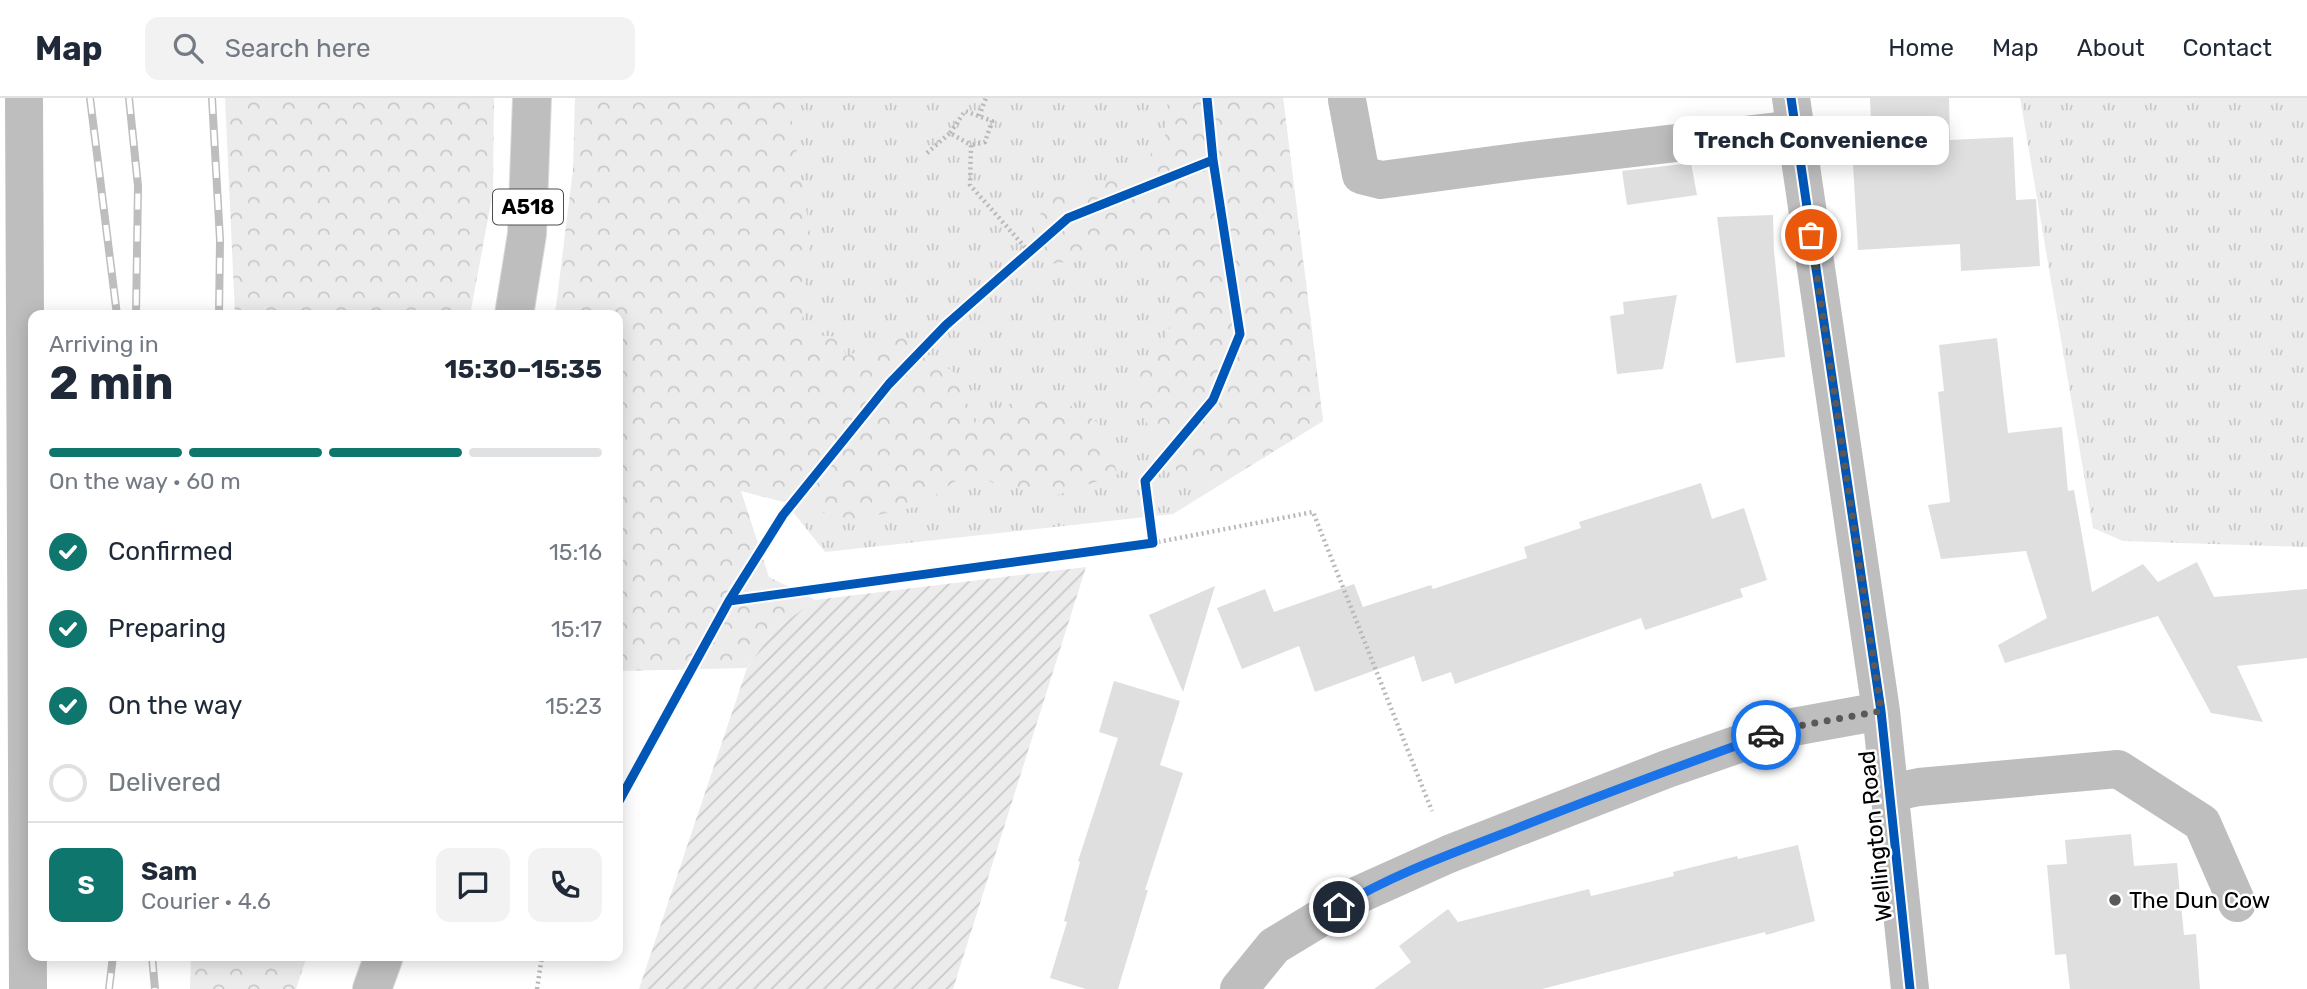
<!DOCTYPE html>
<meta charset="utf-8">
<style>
body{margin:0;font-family:Rubik,sans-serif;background:#f2f2f3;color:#1f2937;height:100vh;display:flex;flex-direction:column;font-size:26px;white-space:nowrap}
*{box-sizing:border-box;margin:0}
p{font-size:23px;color:#747a83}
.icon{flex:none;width:38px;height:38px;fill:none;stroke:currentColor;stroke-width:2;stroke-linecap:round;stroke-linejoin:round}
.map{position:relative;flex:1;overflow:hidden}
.panel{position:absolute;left:28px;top:212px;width:595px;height:651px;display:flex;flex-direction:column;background:#fff;border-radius:14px;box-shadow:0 4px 18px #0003}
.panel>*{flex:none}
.pin{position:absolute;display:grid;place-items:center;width:60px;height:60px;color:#fff;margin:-30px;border:4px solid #fff;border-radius:50%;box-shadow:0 2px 7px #0007}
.courier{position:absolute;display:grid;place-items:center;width:70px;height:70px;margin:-35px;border:5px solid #1a73e8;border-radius:50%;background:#fff;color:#222;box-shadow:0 2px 9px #0007}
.bubble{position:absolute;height:49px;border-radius:14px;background:#fff;box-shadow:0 4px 18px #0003;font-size:23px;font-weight:700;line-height:49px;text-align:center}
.head em{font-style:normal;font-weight:700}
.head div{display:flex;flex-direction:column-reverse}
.head{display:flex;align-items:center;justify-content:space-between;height:119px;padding:0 21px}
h1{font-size:46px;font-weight:700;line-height:52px}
.bar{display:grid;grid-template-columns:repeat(4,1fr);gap:10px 7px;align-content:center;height:84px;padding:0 21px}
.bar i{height:9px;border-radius:5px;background:#e0e1e3}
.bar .active{background:#0f766e}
.bar p{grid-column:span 4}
.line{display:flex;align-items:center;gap:18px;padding:0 21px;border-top:2px solid #e0e1e3}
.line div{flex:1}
.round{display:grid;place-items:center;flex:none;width:74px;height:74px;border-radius:14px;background:#f2f2f3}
ol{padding:0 21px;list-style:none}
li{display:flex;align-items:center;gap:21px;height:77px}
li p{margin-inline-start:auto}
li .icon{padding:7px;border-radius:50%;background:#0f766e;color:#fff;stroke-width:4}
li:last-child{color:#747a83}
li i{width:38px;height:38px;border:4px solid #e0e1e3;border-radius:50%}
header{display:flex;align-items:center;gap:42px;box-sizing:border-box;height:98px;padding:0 35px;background:#fff;border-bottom:2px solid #e0e1e3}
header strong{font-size:33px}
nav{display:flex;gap:38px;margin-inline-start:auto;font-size:24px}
.search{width:490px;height:63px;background:#f2f2f3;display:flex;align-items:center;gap:18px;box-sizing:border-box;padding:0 24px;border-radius:14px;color:#747a83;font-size:26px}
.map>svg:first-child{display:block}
.grass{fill:url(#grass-tufts)}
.forest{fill:url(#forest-crowns)}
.garden{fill:url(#garden-furrows)}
.building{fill:#dfdfdf}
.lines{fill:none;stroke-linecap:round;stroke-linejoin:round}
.highway-casing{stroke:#dbdbdb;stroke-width:40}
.path{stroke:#b9b9b9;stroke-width:4.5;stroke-dasharray:2 3.5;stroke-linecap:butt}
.minor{stroke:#bebebe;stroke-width:38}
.highway{stroke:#bebebe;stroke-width:38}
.rail-casing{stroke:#bebebe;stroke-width:8}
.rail{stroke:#fff;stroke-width:5;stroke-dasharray:16;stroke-linecap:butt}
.cycleway-casing{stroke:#fff;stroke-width:13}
.cycleway{stroke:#0057b8;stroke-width:9}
.done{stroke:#595959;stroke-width:7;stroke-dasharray:0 12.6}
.route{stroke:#1a73e8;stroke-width:9}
.poi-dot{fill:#595959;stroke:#fff;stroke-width:2.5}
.labels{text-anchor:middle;stroke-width:5;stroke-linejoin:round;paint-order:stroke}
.shield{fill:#fff;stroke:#4c4c4c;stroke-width:2}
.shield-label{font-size:21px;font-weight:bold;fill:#000}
.street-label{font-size:23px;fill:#000;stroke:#fff}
.poi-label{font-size:23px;fill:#000;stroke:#fff;text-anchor:start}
</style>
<header>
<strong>Map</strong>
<div class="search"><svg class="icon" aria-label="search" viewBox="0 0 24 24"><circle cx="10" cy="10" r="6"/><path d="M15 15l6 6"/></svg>Search here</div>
<nav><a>Home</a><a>Map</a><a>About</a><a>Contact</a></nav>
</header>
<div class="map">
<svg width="2307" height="891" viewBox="0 0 2307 891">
<defs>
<pattern id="grass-tufts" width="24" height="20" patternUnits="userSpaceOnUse" patternTransform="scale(1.75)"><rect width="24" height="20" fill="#ececec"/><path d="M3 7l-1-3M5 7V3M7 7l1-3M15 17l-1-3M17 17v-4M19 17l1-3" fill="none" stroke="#c9c9c9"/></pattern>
<pattern id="forest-crowns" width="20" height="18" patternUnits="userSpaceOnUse" patternTransform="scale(1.75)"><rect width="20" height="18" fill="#ececec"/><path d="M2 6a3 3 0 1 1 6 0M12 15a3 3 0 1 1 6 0" fill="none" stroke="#c9c9c9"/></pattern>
<pattern id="garden-furrows" width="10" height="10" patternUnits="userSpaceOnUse" patternTransform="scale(1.75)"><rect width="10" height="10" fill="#ececec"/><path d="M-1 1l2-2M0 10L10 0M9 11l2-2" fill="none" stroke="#c9c9c9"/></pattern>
</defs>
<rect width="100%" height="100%" fill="#fff"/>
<path class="grass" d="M 741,0 L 1283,0 L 1323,323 L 1173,416 L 825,454 L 735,342 Z
M 2020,0 L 2307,0 L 2307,449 L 2123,443 L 2093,430 Z"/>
<path class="forest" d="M 225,0 L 494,0 L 493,94 L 470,217 L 235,217 Z
M 575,0 L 788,0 L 810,135 L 801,236 L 840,239 L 846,258 L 900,238 L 955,275 L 975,325 L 1041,289 L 1097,324 L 1118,376 L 1055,398 L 993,385 L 971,372 L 920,408 L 854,422 L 741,393 L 769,479 L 815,502 L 773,533 L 747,570 L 618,573 L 618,217 L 555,217 L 573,71 Z
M 1168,0 L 1283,0 L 1323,323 L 1222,385 L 1181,379 L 1155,340 L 1135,303 L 1135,266 L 1163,251 L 1177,202 L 1176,151 L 1049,166 L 1036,131 L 1045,101 L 1135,75 L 1165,39 Z
M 191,858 L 307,858 L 296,891 L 190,891 Z"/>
<path class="garden" d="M 1086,469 L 953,891 L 639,891 L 747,570 L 773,533 L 815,502 Z"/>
<path class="building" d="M 1870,0 L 1949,0 L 1950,42 L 2013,39 L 2016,102 L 2036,101 L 2040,168 L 1961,173 L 1960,146 L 1858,152 L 1852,49 L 1872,47 Z
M 1691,65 L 1697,97 L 1627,107 L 1622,73 Z
M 1773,117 L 1774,153 L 1785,259 L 1736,265 L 1717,119 Z
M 1677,197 L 1663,271 L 1617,276 L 1610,218 L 1624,216 L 1623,204 Z
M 1997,240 L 2008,335 L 2062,329 L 2068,393 L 2074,392 L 2092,494 L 2143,466 L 2158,484 L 2197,464 L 2214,499 L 2307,491 L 2307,560 L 2237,568 L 2263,624 L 2211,615 L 2158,518 L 2005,565 L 1998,547 L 2047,520 L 2026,453 L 1941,461 L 1928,407 L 1950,404 L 1938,294 L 1944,293 L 1939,247 Z
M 1701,385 L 1712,421 L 1744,410 L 1767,482 L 1740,491 L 1743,499 L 1645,532 L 1641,520 L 1455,586 L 1451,574 L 1422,584 L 1414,558 L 1315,594 L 1299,548 L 1242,571 L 1217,510 L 1265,491 L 1274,514 L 1354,486 L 1363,509 L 1431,487 L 1433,491 L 1527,460 L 1524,449 L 1581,430 L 1579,424 Z
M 1215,488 L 1183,594 L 1149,517 Z
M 1114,583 L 1180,603 L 1160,667 L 1183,675 L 1145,792 L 1148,792 L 1118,891 L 1086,891 L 1050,880 L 1067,824 L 1064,823 L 1080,764 L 1078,763 L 1118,640 L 1099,634 Z
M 2131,736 L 2134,768 L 2177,765 L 2184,837 L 2196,836 L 2200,891 L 2070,891 L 2066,856 L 2055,857 L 2047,767 L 2067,766 L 2065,742 Z
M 1798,747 L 1815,823 L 1766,837 L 1765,834 L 1542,891 L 1374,891 L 1411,864 L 1399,848 L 1448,811 L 1458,824 L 1589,791 L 1591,798 L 1674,778 L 1673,774 L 1737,758 L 1738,761 Z"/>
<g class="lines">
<g class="highway-casing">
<path id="highway" d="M 514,217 L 527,136 L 532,0
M 372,891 L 384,858"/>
</g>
<path class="path" d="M 979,18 L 986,0
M 950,35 L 965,13 L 992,23 L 985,44 L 971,47
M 927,55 L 950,35 L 971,47 L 970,87 L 1030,155
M 1153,445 L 1313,414 L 1432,713
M 537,891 L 542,858"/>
<path class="minor" d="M 24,0 L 28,891
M 1791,0 L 1881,613 L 1910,891
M 1347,2 L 1361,77 L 1381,82 L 1523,63 L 1795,31
M 1890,695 L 1919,689 L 2118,671 L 2202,725 L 2237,805
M 1239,891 L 1274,848 L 1360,796 L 1449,756 L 1667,671 L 1782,631 L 1881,613"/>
<use href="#highway" class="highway"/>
<g class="rail-casing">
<path id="rail" d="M 90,0 L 117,217
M 129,0 L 138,88 L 136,217
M 212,0 L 220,142 L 219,217
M 152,858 L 155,891
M 109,891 L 113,858"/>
</g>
<use href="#rail" class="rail"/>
<g class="cycleway-casing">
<path id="cycleway" d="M 1791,0 L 1881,613 L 1910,891
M 729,503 L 1153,445 L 1145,383 L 1213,302 L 1240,236 L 1213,62 L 1207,0
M 618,705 L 729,503 L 783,417 L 889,286 L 946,227 L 1068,120 L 1213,62"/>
</g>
<use href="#cycleway" class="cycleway"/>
</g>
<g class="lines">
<path class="done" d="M 1766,637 L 1782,631 L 1881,613 L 1811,137"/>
<path class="route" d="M 1339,809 C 1393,776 1456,754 1515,731 C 1598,698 1682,667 1766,637"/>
</g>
<circle class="poi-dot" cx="2115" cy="802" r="7"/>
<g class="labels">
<rect class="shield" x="493" y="91.5" width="70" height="35" rx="5"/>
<g class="shield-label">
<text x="528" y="116">A518</text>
</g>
<g class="street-label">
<text transform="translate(1875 738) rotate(-96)" y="8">Wellington Road</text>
</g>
<g class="poi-label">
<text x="2129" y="810">The Dun Cow</text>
</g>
</g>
</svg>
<div class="pin" style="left:1811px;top:137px;background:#ea580c"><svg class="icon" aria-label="bag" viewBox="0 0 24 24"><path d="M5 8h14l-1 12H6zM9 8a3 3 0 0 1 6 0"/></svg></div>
<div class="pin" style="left:1339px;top:809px;background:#1f2937"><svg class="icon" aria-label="home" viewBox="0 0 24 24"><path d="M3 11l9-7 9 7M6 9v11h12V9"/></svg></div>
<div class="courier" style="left:1766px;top:637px"><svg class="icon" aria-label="car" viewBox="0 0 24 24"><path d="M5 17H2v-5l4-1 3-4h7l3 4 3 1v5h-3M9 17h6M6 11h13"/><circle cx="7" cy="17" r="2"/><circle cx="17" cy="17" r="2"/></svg></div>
<div class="bubble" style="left:1673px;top:18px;width:276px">Trench Convenience</div>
<section class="panel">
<div class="head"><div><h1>2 min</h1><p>Arriving in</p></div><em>15:30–15:35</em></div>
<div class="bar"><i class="active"></i><i class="active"></i><i class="active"></i><i></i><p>On the way · 60 m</p></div>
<ol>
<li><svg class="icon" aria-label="check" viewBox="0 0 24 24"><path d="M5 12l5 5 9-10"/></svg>Confirmed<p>15:16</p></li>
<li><svg class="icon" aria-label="check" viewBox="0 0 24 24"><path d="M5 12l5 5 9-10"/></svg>Preparing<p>15:17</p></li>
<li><svg class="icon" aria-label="check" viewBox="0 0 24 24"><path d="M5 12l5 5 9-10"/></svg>On the way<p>15:23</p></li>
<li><i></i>Delivered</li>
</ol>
<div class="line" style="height:126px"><b class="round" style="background:#0f766e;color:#fff">S</b><div><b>Sam</b><p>Courier · 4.6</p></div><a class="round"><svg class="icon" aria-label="chat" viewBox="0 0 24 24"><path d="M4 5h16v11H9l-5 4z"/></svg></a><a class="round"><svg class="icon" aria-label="phone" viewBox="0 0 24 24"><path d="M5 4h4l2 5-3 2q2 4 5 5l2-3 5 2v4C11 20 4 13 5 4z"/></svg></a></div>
</section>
</div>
